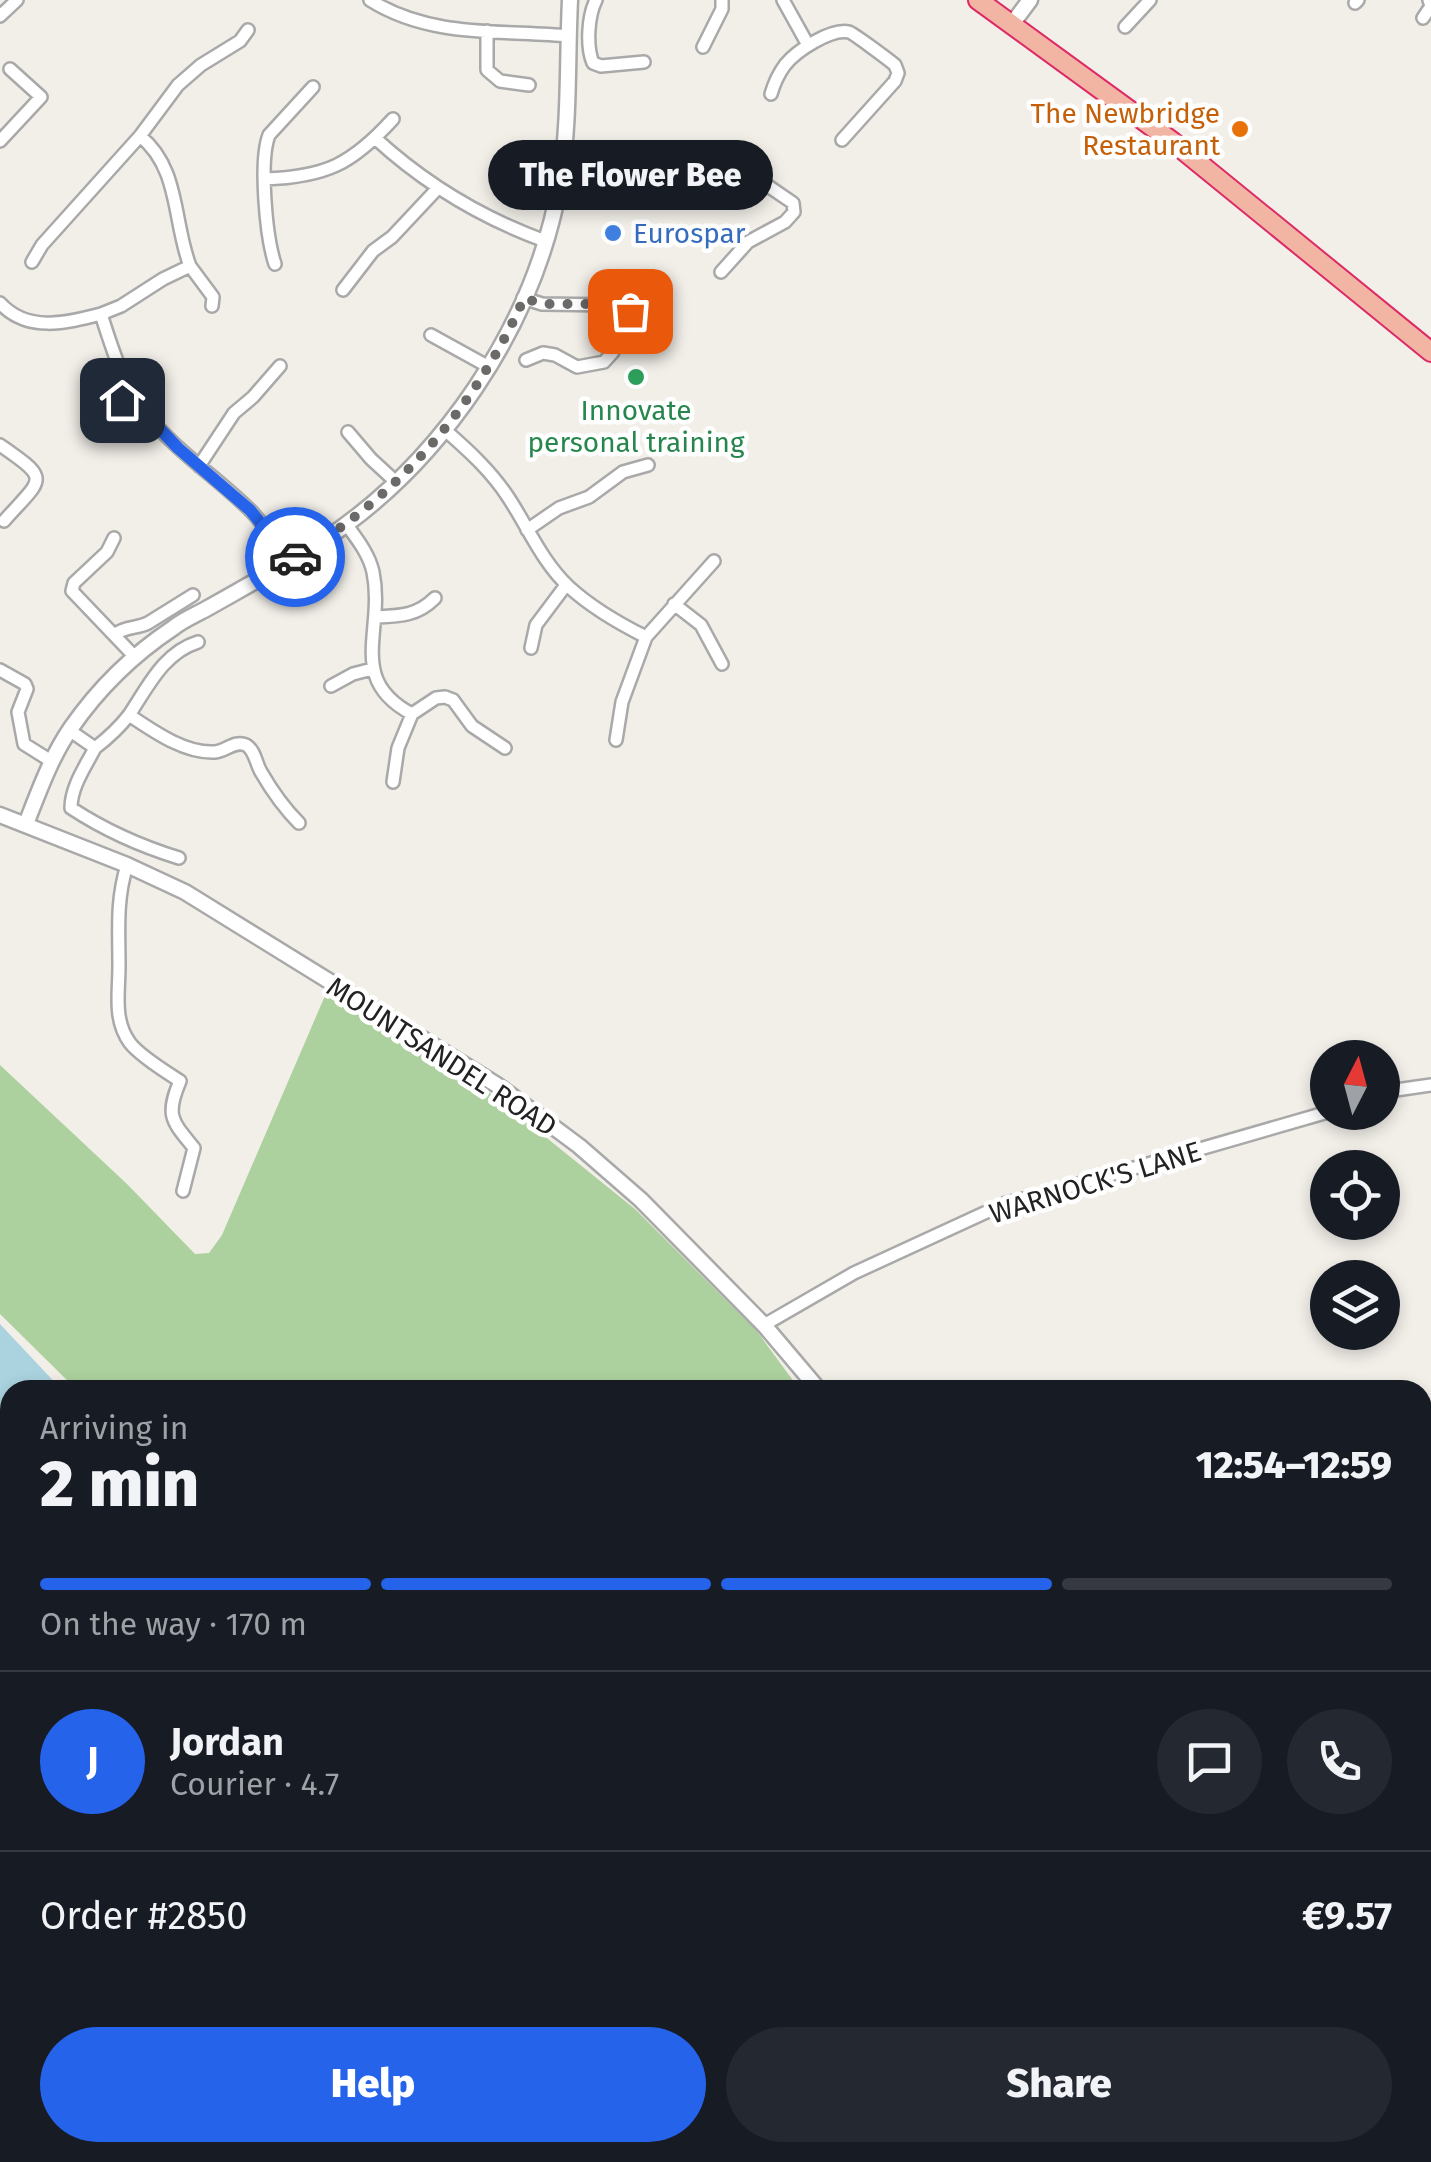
<!DOCTYPE html>
<meta charset="utf-8">
<style>
body{margin:0;font-family:"Fira Sans",sans-serif;background:#242831;color:#f1f3f6;height:100vh;display:flex;flex-direction:column;font-size:38px;white-space:nowrap}
*{box-sizing:border-box;margin:0}
p{font-size:32px;color:#9ea1a6}
.icon{flex:none;width:55px;height:55px;fill:none;stroke:currentColor;stroke-width:2;stroke-linecap:round;stroke-linejoin:round}
.map{position:relative;flex:1;overflow:hidden}
.panel{position:absolute;left:0px;top:1380px;width:1432px;height:782px;display:flex;flex-direction:column;background:#171b24;border-radius:30px 30px 0 0;box-shadow:0 5px 15px #0003}
.panel>*{flex:none}
.needle{width:65px;rotate:6deg}
.tools{position:absolute;left:1310px;top:1040px;display:grid;gap:20px}
.tools a{display:grid;place-items:center;width:90px;height:90px;border-radius:50%;background:#171b24;box-shadow:0 5px 15px #0003;font-size:50px}
.pin{position:absolute;display:grid;place-items:center;width:85px;height:85px;color:#fff;margin:-42px;border-radius:20px;box-shadow:0 5px 15px #0006}
.courier{position:absolute;display:grid;place-items:center;width:100px;height:100px;margin:-50px;border:8px solid #2563eb;border-radius:50%;background:#fff;color:#222;box-shadow:0 2px 12px #0007}
.bubble{position:absolute;height:70px;border-radius:35px;background:#171b24;box-shadow:0 5px 15px #0003;font-size:32px;font-weight:800;line-height:70px;text-align:center}
.head em{font-style:normal;font-weight:800}
.head div{display:flex;flex-direction:column-reverse}
.head{display:flex;align-items:center;justify-content:space-between;height:170px;padding:0 40px}
h1{font-size:65px;font-weight:800;line-height:75px}
.bar{display:grid;grid-template-columns:repeat(4,1fr);gap:15px 10px;align-content:center;height:120px;padding:0 40px}
.bar i{height:12px;border-radius:8px;background:#363941}
.bar .active{background:#2563eb}
.bar p{grid-column:span 4}
.line{display:flex;align-items:center;gap:25px;padding:0 40px;border-top:2px solid #363941}
.line div{flex:1}
.round{display:grid;place-items:center;flex:none;width:105px;height:105px;border-radius:52px;background:#242831}
.button{display:flex;gap:20px;margin-top:auto;padding:20px 40px}
.button a{flex:1;height:115px;border-radius:60px;background:#2563eb;color:#fff;font-size:40px;font-weight:800;line-height:115px;text-align:center}
.button a+a{background:#242831;color:#f1f3f6}
.map>svg:first-child{display:block}
.forest{fill:#add19e}
.water{fill:#aad3df}
.lines{fill:none;stroke-linecap:round;stroke-linejoin:round}
.minor-casing{stroke:#a9a9a9;stroke-width:16}
.tertiary-casing{stroke:#a9a9a9;stroke-width:19}
.primary-casing{stroke:#a06b00;stroke-width:22}
.trunk-casing{stroke:#dc2a67;stroke-width:22}
.minor{stroke:#fff;stroke-width:11}
.tertiary{stroke:#fff;stroke-width:14}
.primary{stroke:#fcd6a4;stroke-width:18}
.trunk{stroke:#f2b4a3;stroke-width:18}
.done{stroke:#6b6a68;stroke-width:10;stroke-dasharray:0 18}
.route{stroke:#2563eb;stroke-width:12}
.food-dot{fill:#e8710a;stroke:#fff;stroke-width:4}
.shop-dot{fill:#3f7fe0;stroke:#fff;stroke-width:4}
.leisure-dot{fill:#2e9e5b;stroke:#fff;stroke-width:4}
.labels{text-anchor:middle;stroke-width:9;stroke-linejoin:round;paint-order:stroke}
.food-label{font-size:28px;fill:#c56008;stroke:#fff;text-anchor:end}
.shop-label{font-size:28px;fill:#366cbe;stroke:#fff;text-anchor:start}
.leisure-label{font-size:28px;fill:#27864d;stroke:#fff}
.street-label{font-size:28px;fill:#222;stroke:#fff}
</style>
<div class="map">
<svg width="1431" height="2162" viewBox="0 0 1431 2162">
<rect width="100%" height="100%" fill="#f2efe9"/>
<path class="forest" d="M 327,991 L 496,1097 L 635,1209 L 756,1330 L 800,1390 L 77,1390 L 0,1314 L 0,1065 L 127,1184 L 195,1254 L 209,1253 L 222,1235 Z
M 0,1484 L 10,1493 L 10,1710 L 0,1700 Z
M 741,2152 L 745,2162 L 437,2162 L 432,2153 Z
M 854,2152 L 1139,2152 L 1143,2162 L 852,2162 Z"/>
<path class="water" d="M 0,1324 L 62,1390 L 10,1390 L 10,1496 L 0,1486 Z
M 745,2153 L 745,2152 L 854,2153 L 853,2162 L 747,2162 Z"/>
<g class="lines">
<g class="minor-casing">
<path id="minor" d="M 370,0 C 430,38 501,30 569,36
M 596,0 C 588,16 586,46 593,63 L 601,66 L 644,62
M 783,0 L 808,45
M 1355,3 L 1358,0
M 0,16 L 17,0
M 1423,18 L 1431,6 L 1429,0
M 1125,27 L 1150,0
M 487,31 L 487,70 L 500,81 L 529,85
M 703,47 L 722,9 L 722,0
M 771,94 C 774,84 779,73 785,65 C 796,51 831,28 849,32 C 853,33 889,60 895,65 L 898,73 L 895,81 L 842,140
M 375,138 C 424,183 482,218 545,241
M 0,141 L 41,97 L 10,69
M 564,147 L 620,158 L 676,185 L 682,183 L 705,151 L 711,148 L 714,149 L 793,203 L 794,212 L 785,222 L 748,242 L 721,272
M 265,179 C 326,177 352,164 393,119
M 32,262 L 42,245 L 140,136 L 178,85 L 201,65 L 240,41 L 248,30
M 275,264 C 266,237 259,161 269,135 L 313,87
M 190,266 L 213,297 L 212,306
M 343,290 L 373,251 L 392,237 L 438,188
M 523,298 L 542,304 L 610,305 L 630,311 L 613,352 L 604,362 L 577,367 L 555,355 L 543,353 L 526,360
M 0,303 C 27,333 66,323 101,314 C 112,348 122,383 145,412 C 175,451 217,477 252,512 C 266,527 277,545 286,563
M 101,314 L 121,306 L 163,279 L 190,266 C 173,222 180,168 140,136
M 431,335 L 489,367
M 102,412 L 132,394
M 445,430 C 468,450 491,471 508,497 C 528,527 542,562 569,587 C 592,608 618,623 646,637 L 622,702 L 616,740
M 348,432 L 371,459 L 396,482
M 0,445 C 52,481 43,477 4,521
M 199,466 L 234,413 L 253,397 L 280,366
M 346,524 C 357,539 369,554 373,572 C 385,631 346,679 412,714 L 398,748 L 393,782
M 527,530 L 559,508 L 589,497 L 623,472 L 648,465
M 114,538 L 107,552 L 74,583 L 72,591 L 135,657
M 674,604 L 701,625 L 722,664
M 375,617 C 400,616 417,616 435,598
M 114,635 C 125,626 136,629 148,623 L 193,595
M 646,637 L 714,561
M 531,648 L 536,625 L 566,585
M 0,670 L 25,684 L 27,689 L 18,712 L 24,744 L 51,761
M 331,686 L 353,674 L 372,669
M 412,714 L 436,698 L 445,697 L 453,700 L 472,726 L 505,748
M 129,715 C 153,731 185,754 215,752 C 226,751 235,740 246,745 C 255,750 256,764 261,772 C 272,791 284,808 299,823
M 69,730 L 95,748 C 85,767 71,787 71,808 C 106,831 140,846 179,858
M 95,748 C 108,738 119,728 129,715 C 148,687 163,653 198,642
M 127,865 C 116,901 119,929 119,966 C 119,993 113,1020 130,1043 C 140,1056 166,1072 180,1081 C 165,1116 172,1121 194,1148 L 183,1191
M 1382,1092 L 1431,1085
M 764,1325 L 854,1273 L 1006,1203 L 1044,1194 L 1328,1112"/>
</g>
<g class="tertiary-casing">
<path id="tertiary" d="M 1012,24 L 1030,0
M 0,815 L 127,865 L 185,892 L 497,1085 L 579,1146 L 641,1200 L 764,1325 L 819,1390
M 26,824 C 39,791 51,757 71,728 C 98,689 134,654 173,628 C 183,620 195,615 206,609 C 243,588 282,567 318,544 C 441,465 535,326 560,182 C 570,121 567,61 570,0
M 1269,2152 L 1273,2162"/>
</g>
<g class="primary-casing">
<path id="primary" d="M 0,1713 L 10,1724
M 422,2152 L 428,2162"/>
</g>
<g class="trunk-casing">
<path id="trunk" d="M 978,0 L 1173,142 L 1431,352"/>
</g>
<use href="#minor" class="minor"/>
<use href="#tertiary" class="tertiary"/>
<use href="#primary" class="primary"/>
<use href="#trunk" class="trunk"/>
</g>
<g class="lines">
<path class="done" d="M 295,557 C 398,497 476,407 524,298 L 542,304 L 610,304 L 630,311"/>
<path class="route" d="M 122,400 L 132,394 L 160,429 L 178,448 L 250,510 L 272,537 L 286,563 L 295,557"/>
</g>
<circle class="food-dot" cx="1240" cy="129" r="10"/>
<circle class="shop-dot" cx="613" cy="233" r="10"/>
<circle class="leisure-dot" cx="636" cy="377" r="10"/>
<g class="labels">
<g class="food-label">
<text x="1220" y="123">The Newbridge<tspan x="1220" dy="32">Restaurant</tspan></text>
</g>
<g class="shop-label">
<text x="633" y="243">Eurospar</text>
</g>
<g class="leisure-label">
<text x="636" y="420">Innovate<tspan x="636" dy="32">personal training</tspan></text>
</g>
<g class="street-label">
<text transform="translate(442 1056) rotate(33)" y="10">MOUNTSANDEL ROAD</text>
<text transform="translate(1095 1182) rotate(-17)" y="10">WARNOCK'S LANE</text>
</g>
</g>
</svg>
<div class="tools">
<a><svg class="needle" viewBox="-14 -14 28 28"><path d="M0-13l5 13h-10z" fill="#e53935"/><path d="M0 13l5-13h-10z" fill="#9ea1a6"/></svg></a>
<a><svg class="icon" aria-label="locate" viewBox="0 0 24 24"><circle cx="12" cy="12" r="6"/><path d="M12 2v4M12 18v4M2 12h4M18 12h4"/></svg></a>
<a><svg class="icon" aria-label="layers" viewBox="0 0 24 24"><path d="M12 4l9 5-9 5-9-5zM3 14l9 5 9-5"/></svg></a>
</div>
<div class="pin" style="left:630px;top:311px;background:#ea580c"><svg class="icon" aria-label="bag" viewBox="0 0 24 24"><path d="M5 8h14l-1 12H6zM9 8a3 3 0 0 1 6 0"/></svg></div>
<div class="pin" style="left:122px;top:400px;background:#1f2937"><svg class="icon" aria-label="home" viewBox="0 0 24 24"><path d="M3 11l9-7 9 7M6 9v11h12V9"/></svg></div>
<div class="courier" style="left:295px;top:557px"><svg class="icon" aria-label="car" viewBox="0 0 24 24"><path d="M5 17H2v-5l4-1 3-4h7l3 4 3 1v5h-3M9 17h6M6 11h13"/><circle cx="7" cy="17" r="2"/><circle cx="17" cy="17" r="2"/></svg></div>
<div class="bubble" style="left:488px;top:140px;width:285px">The Flower Bee</div>
<section class="panel">
<div class="head"><div><h1>2 min</h1><p>Arriving in</p></div><em>12:54–12:59</em></div>
<div class="bar"><i class="active"></i><i class="active"></i><i class="active"></i><i></i><p>On the way · 170 m</p></div>
<div class="line" style="height:180px"><b class="round" style="background:#2563eb;color:#fff">J</b><div><b>Jordan</b><p>Courier · 4.7</p></div><a class="round"><svg class="icon" aria-label="chat" viewBox="0 0 24 24"><path d="M4 5h16v11H9l-5 4z"/></svg></a><a class="round"><svg class="icon" aria-label="phone" viewBox="0 0 24 24"><path d="M5 4h4l2 5-3 2q2 4 5 5l2-3 5 2v4C11 20 4 13 5 4z"/></svg></a></div>
<div class="line" style="height:130px"><div>Order #2850</div><b>€9.57</b></div>
<div class="button"><a>Help</a><a>Share</a></div>
</section>
</div>
